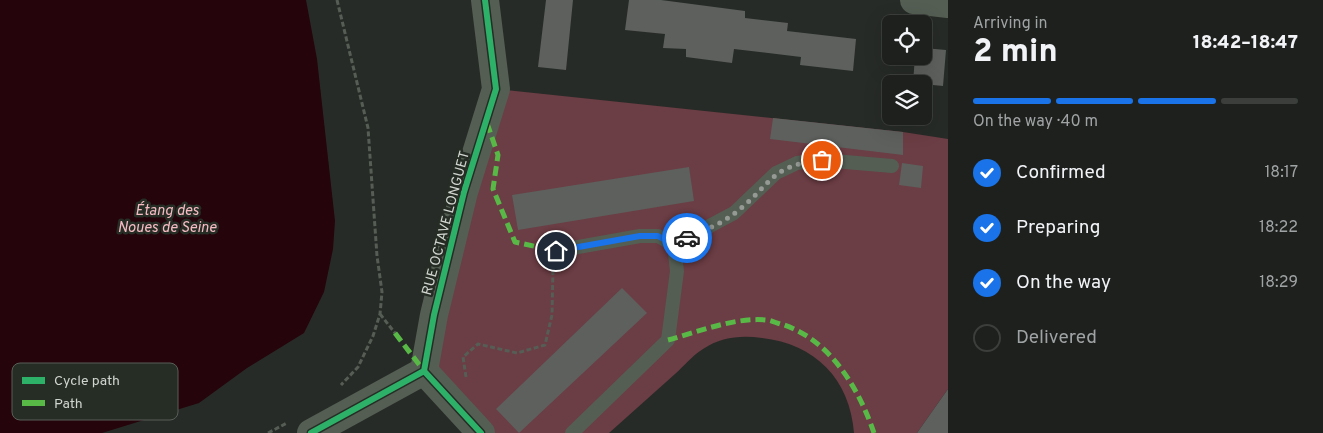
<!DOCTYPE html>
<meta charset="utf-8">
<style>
body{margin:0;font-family:Overpass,sans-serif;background:#252826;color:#f1f3f6;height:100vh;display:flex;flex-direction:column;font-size:19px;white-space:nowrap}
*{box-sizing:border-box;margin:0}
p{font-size:16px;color:#a0a3a4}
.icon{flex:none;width:28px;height:28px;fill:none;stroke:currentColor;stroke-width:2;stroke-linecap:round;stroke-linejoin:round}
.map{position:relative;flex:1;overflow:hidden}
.drawer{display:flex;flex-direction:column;background:#1d201d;width:375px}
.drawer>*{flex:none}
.tools{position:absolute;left:882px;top:15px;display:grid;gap:10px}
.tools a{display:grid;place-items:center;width:50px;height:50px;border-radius:8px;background:#1d201d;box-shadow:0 5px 20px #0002,0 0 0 1px #3b3e3b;font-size:25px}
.pin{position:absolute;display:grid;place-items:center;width:42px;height:42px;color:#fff;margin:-21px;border:2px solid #fff;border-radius:50%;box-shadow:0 1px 5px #0007}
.courier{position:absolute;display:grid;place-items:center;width:50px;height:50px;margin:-25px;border:4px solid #1a73e8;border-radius:50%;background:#fff;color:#222;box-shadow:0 1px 6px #0007}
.head em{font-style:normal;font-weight:800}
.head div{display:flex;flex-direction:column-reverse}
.head{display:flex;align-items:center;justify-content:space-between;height:85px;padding:0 25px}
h1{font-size:32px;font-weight:800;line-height:38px}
.bar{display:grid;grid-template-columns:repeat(4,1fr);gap:8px 5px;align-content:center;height:60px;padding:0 25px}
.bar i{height:6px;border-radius:4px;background:#3b3e3b}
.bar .selected{background:#1a73e8}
.bar p{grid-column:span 4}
ol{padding:0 25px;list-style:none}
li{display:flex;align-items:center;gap:15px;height:55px}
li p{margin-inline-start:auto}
li .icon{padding:5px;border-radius:50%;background:#1a73e8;color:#fff;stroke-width:4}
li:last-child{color:#a0a3a4}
li i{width:28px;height:28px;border:2px solid #3b3e3b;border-radius:50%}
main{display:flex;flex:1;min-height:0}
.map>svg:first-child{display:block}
.green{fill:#6b3d44}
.water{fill:#25040c}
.building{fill:#5d605d}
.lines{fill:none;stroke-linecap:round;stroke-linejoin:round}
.path{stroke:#565d55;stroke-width:3;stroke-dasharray:5 2.5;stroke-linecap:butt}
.lane{stroke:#545e53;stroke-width:14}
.street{stroke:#545e53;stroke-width:28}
.quiet{stroke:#58b947;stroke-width:5;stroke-dasharray:10 5;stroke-linecap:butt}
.cycleway-casing{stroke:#262d25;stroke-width:9}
.cycleway{stroke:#2db169;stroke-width:6}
.done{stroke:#969a95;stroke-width:5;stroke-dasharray:0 9}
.route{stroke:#1a73e8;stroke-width:6}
.labels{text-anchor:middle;stroke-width:5;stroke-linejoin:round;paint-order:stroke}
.street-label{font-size:14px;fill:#d1d5d0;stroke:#262d25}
.water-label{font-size:15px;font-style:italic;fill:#f7bbc3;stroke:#262d25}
.key{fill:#262d25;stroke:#595f58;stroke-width:1}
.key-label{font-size:14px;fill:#d1d5d0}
</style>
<main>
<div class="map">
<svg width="948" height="433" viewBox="0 0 948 433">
<rect width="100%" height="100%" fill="#272b27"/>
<path class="green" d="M 496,89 L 903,132 L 948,139 L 948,389 L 917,433 L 854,433 C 850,379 815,344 762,338 C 741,335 721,337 703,349 C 693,355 684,366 675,374 C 653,394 631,413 609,433 L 481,433 L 424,371 Z"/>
<path class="water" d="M 0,0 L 306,0 L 317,59 L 335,221 L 333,249 L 324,292 L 304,333 L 247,368 L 199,403 L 102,433 L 0,433 Z"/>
<path class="building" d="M 546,0 L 573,0 L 566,70 L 538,67 Z
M 629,0 L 661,0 L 745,11 L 745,18 L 788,23 L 787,31 L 856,39 L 853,71 L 800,65 L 801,57 L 734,49 L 732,63 L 686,57 L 686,49 L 663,48 L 665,34 L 625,30 Z
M 924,48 L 946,50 L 943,86 L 913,83 L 915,56 L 924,56 Z
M 773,118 L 903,132 L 903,155 L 770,139 Z
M 902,163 L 923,166 L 921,188 L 899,185 Z
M 689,167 L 694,201 L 518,230 L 512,195 Z
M 622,288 L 647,313 L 519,433 L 496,409 Z
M 948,389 L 948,433 L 917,433 Z"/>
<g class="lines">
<path class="path" d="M 337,0 L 368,128 L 377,256 L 382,292 L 380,314 L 373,336 L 358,367 L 341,385
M 380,314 L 395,333
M 466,377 L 463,357 L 478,344 L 517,353 L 545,345 L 552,315 L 553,269
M 268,433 L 287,423"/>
<path class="lane" d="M 674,245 L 734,213 L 776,173 L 797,163 L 822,160 L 892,166
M 556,251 L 640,236 L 658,236 L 674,245 L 677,271 L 668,340 L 572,433"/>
<path class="street" d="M 914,0 L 948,4
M 424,371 L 434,315 L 464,192 L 496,89 L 485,0
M 424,371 L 481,433
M 311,433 L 424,371"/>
<path class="quiet" d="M 487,123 L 498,155 L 493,189 L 515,242 L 556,251
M 395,333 L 424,371
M 668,340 C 698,332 734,317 766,320 C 771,320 778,324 784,325 C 831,341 859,389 874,433"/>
<g class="cycleway-casing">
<path id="cycleway" d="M 424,371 L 434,315 L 464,192 L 496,89 L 485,0
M 424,371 L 481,433
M 311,433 L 424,371"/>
</g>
<use href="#cycleway" class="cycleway"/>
</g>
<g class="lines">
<path class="done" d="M 687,238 C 703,231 721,224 735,213 C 773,184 768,166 822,160"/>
<path class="route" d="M 556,251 L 640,236 L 658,236 L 674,245 L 687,238"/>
</g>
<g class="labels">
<g class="street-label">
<text transform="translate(445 223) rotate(-75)" y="5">RUE OCTAVE LONGUET</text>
</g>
<g class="water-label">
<text x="167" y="215">Étang des<tspan x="167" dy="17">Noues de Seine</tspan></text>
</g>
</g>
<rect x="12" y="363" width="166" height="57" rx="8" class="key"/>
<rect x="22" y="377" width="23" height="7" fill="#2db169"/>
<rect x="22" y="400" width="23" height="6" fill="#58b947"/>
<g class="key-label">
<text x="54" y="385">Cycle path</text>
<text x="54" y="408">Path</text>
</g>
</svg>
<div class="tools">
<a><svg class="icon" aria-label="locate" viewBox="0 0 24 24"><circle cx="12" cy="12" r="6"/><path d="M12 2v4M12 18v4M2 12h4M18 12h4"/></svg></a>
<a><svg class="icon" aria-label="layers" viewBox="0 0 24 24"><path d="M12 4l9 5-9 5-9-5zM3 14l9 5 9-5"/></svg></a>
</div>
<div class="pin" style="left:822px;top:160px;background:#ea580c"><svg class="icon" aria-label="bag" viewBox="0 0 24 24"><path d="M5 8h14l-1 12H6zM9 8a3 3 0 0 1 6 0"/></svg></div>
<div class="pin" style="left:556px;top:251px;background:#1f2937"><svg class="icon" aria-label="home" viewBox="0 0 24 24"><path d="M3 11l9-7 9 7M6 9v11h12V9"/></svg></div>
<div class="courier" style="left:687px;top:238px"><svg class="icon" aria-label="car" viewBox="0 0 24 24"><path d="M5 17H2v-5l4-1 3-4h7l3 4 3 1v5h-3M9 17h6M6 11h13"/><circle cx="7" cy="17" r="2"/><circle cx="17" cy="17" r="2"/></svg></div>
</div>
<section class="drawer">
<div class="head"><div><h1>2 min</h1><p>Arriving in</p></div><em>18:42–18:47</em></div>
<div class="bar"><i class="selected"></i><i class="selected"></i><i class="selected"></i><i></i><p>On the way · 40 m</p></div>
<ol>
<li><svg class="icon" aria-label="check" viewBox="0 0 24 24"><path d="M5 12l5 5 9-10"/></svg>Confirmed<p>18:17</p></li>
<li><svg class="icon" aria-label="check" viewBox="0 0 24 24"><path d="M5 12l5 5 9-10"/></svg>Preparing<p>18:22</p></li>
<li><svg class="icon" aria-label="check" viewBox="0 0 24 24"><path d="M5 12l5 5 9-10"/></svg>On the way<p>18:29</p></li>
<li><i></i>Delivered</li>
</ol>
</section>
</main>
